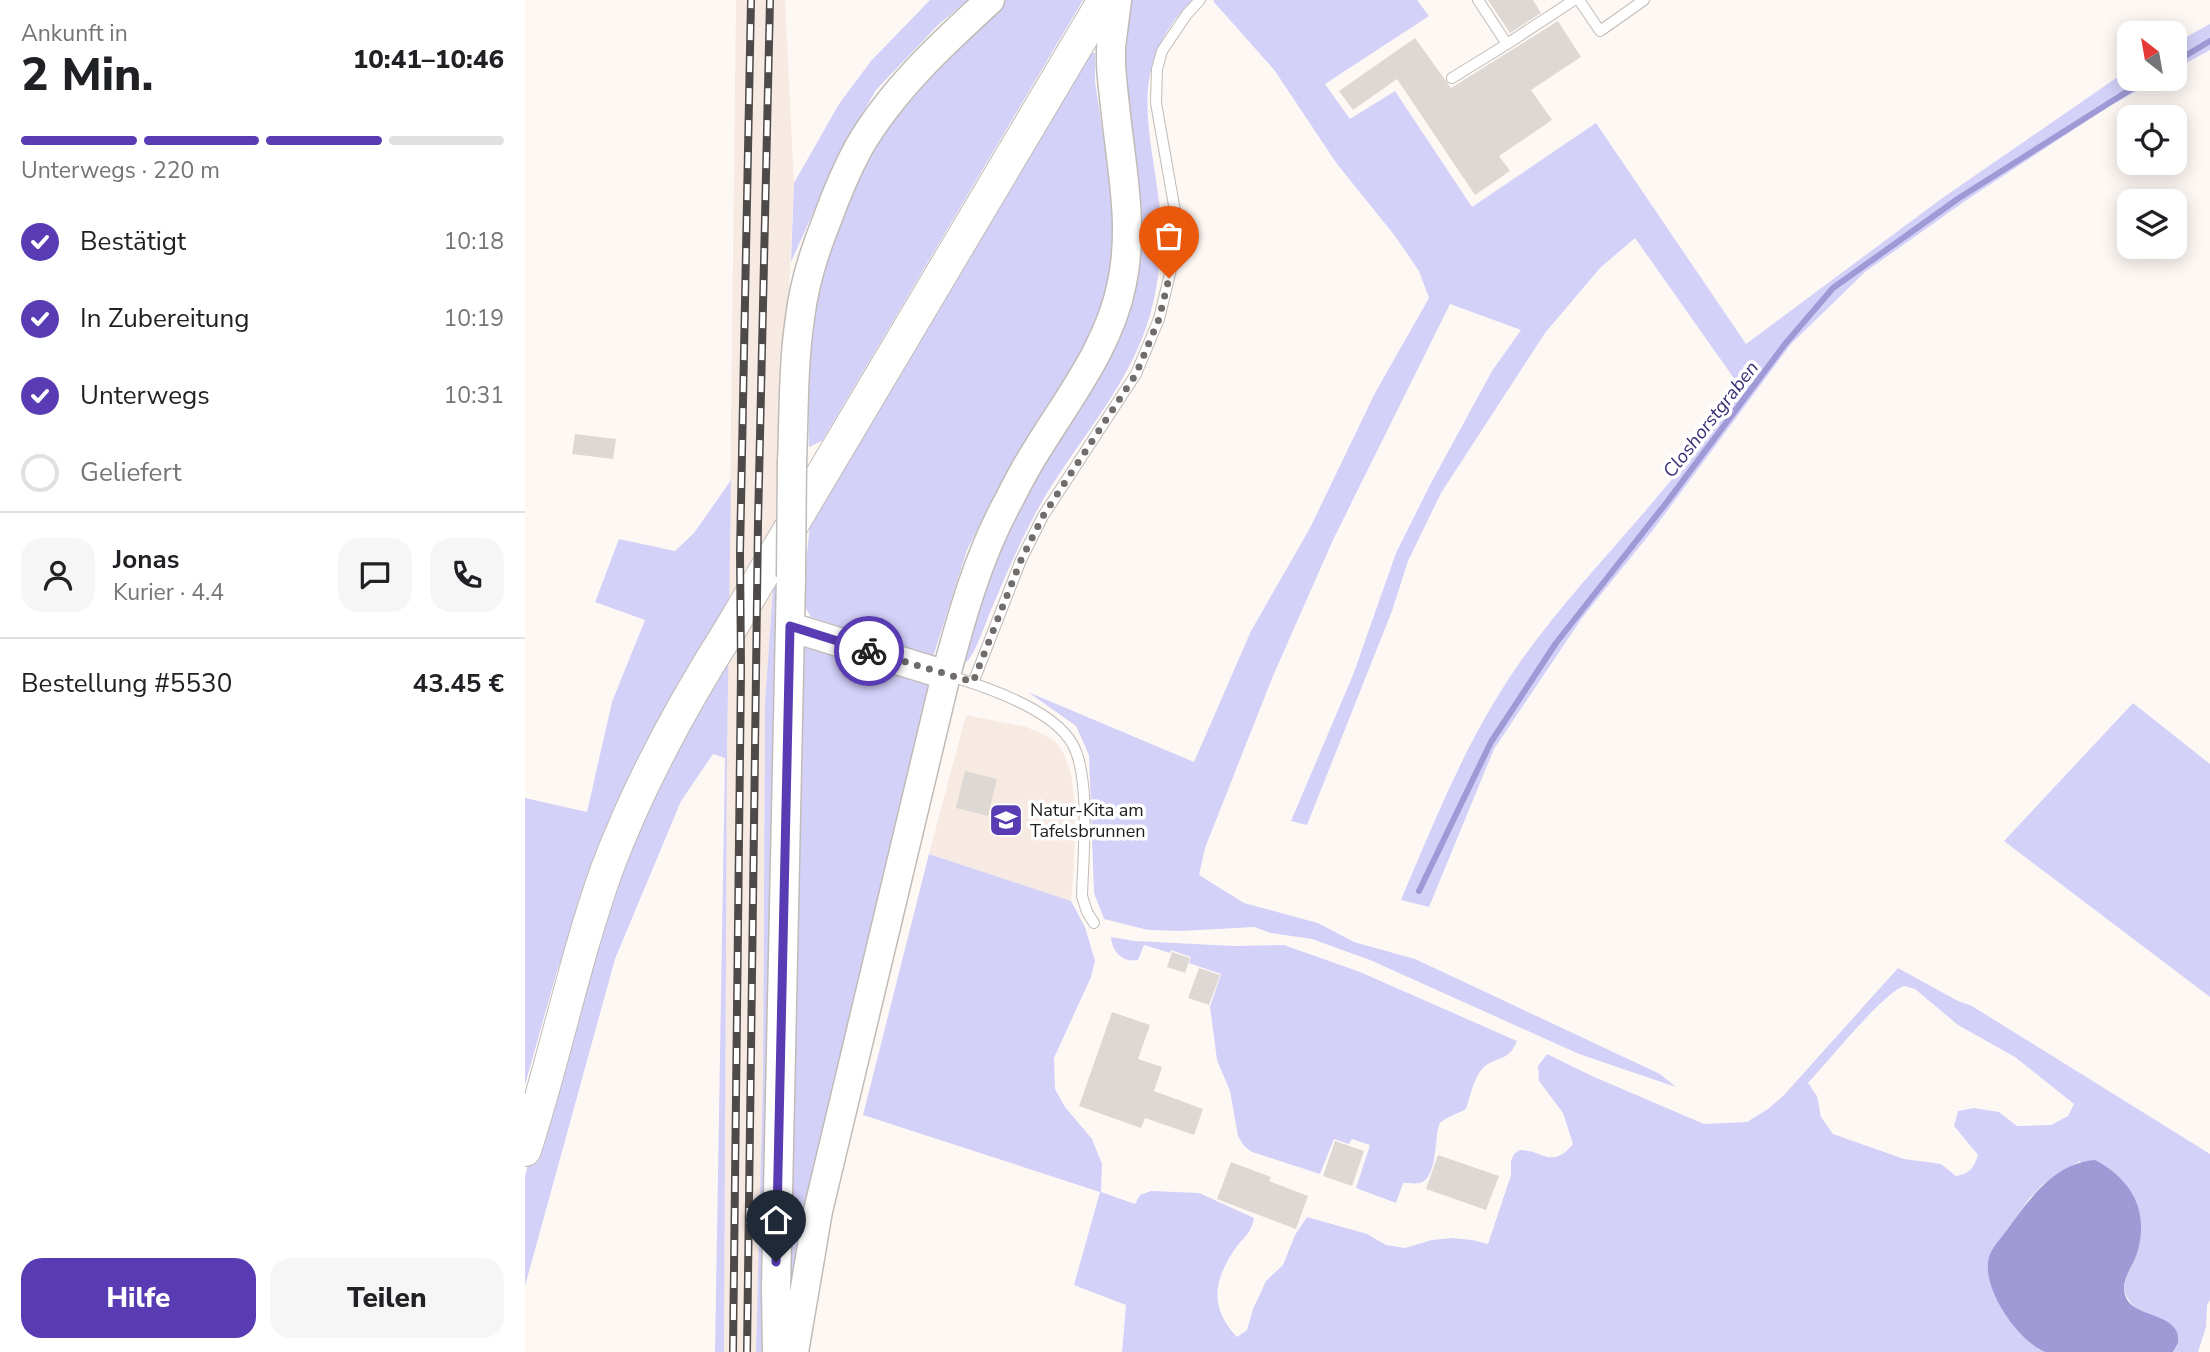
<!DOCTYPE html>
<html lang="de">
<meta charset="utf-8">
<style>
body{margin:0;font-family:"Nunito Sans",sans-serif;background:#f6f6f6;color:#202124;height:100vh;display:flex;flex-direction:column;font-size:26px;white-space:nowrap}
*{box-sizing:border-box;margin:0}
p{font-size:23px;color:#757577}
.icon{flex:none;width:38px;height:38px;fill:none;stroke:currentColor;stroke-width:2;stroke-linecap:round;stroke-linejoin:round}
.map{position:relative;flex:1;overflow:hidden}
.details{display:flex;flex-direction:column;background:#fff;width:525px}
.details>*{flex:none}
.needle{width:46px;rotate:329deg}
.tools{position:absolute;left:1592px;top:21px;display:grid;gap:14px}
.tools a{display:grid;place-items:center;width:70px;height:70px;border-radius:14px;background:#fff;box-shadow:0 4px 18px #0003;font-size:35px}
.pin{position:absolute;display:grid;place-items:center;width:60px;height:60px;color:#fff;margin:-72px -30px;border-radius:50% 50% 50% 0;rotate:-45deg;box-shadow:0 0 7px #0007}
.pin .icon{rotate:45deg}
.courier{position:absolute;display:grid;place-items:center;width:70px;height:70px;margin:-35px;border:5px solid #593cb4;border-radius:50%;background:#fff;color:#222;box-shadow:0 2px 9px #0007}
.head em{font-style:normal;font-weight:800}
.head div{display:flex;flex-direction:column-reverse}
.head{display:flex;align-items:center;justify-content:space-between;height:119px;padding:0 21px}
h1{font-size:46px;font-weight:800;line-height:52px}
.bar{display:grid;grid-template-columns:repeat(4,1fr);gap:10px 7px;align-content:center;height:84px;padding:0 21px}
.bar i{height:9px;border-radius:5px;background:#e0e0e0}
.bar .current{background:#593cb4}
.bar p{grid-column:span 4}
.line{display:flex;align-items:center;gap:18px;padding:0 21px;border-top:2px solid #e0e0e0}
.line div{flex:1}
.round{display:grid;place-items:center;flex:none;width:74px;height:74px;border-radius:21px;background:#f6f6f6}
ol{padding:0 21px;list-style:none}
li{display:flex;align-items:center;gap:21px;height:77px}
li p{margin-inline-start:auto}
li .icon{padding:7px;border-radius:50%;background:#593cb4;color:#fff;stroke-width:4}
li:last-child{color:#757577}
li i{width:38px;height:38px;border:4px solid #e0e0e0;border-radius:50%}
.primary-button{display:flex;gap:14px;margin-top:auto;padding:14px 21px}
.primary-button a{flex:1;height:80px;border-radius:21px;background:#593cb4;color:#fff;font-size:28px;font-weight:800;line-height:80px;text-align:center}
.primary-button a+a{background:#f6f6f6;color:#202124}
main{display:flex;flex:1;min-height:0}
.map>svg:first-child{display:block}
.built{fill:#f7eae2}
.green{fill:#d4d1f9;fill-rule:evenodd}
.water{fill:#9f99d6}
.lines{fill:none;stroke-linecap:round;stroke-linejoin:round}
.stream{stroke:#9f99d6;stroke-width:6}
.building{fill:#ded8d4}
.lane-casing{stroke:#c0bbb7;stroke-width:12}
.secondary-casing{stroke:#c0bbb7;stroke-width:31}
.primary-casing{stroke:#c0bbb7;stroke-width:34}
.lane{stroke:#fff;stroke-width:10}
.secondary{stroke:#fff;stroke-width:28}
.primary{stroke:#fff;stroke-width:32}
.rail-casing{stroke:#4d4a49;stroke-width:8}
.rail{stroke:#fff;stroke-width:5;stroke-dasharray:16;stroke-linecap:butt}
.secondary-bridge-casing{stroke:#c0bbb7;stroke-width:31;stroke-linecap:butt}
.secondary-bridge{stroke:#fff;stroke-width:28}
.done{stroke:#706c6b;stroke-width:7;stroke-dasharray:0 12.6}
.route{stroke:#593cb4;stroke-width:9}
.labels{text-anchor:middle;stroke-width:7;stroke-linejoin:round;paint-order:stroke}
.poi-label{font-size:18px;fill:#232120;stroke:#fff;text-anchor:start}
.water-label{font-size:19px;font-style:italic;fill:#3c2c75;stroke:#fff}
</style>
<main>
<section class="details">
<div class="head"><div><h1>2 Min.</h1><p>Ankunft in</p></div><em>10:41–10:46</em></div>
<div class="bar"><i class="current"></i><i class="current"></i><i class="current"></i><i></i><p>Unterwegs · 220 m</p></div>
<ol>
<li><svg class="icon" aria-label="check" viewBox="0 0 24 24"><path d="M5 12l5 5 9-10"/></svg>Bestätigt<p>10:18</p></li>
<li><svg class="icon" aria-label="check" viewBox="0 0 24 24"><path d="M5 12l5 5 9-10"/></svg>In Zubereitung<p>10:19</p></li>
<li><svg class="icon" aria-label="check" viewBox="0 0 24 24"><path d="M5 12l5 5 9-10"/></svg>Unterwegs<p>10:31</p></li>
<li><i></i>Geliefert</li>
</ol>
<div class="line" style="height:126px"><a class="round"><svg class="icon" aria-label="person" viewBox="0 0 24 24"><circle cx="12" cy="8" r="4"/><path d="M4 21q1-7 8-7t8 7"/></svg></a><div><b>Jonas</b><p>Kurier · 4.4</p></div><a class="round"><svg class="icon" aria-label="chat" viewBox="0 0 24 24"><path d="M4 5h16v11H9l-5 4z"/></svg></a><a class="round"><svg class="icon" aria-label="phone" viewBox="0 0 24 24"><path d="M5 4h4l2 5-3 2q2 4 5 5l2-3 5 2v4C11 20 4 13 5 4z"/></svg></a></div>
<div class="line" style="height:91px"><div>Bestellung #5530</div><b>43.45 €</b></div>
<div class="primary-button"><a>Hilfe</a><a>Teilen</a></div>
</section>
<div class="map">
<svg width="1685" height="1352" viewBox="0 0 1685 1352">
<rect width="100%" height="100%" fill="#fef8f5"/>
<path class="built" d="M 211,0 L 260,0 L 269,183 L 255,484 L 240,702 L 238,1073 L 231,1352 L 199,1352 L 202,759 Z
M 441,715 L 501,727 L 516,733 L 530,741 L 539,754 L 546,774 L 550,805 L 549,867 L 546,901 L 404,854 Z"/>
<path class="green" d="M 405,0 L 443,0 L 413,25 L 351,90 L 316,151 L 266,262 L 269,183 L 314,104 L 346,61 Z
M 480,0 L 558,0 L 297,441 L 284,447 L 282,339 L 304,233 L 357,125 L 449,28 Z
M 604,0 L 667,0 C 600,69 626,127 635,210 C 638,240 635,270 629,299 C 612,382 547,444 509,516 C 494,545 481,574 469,603 C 460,623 455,643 443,661 L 437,662 L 462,567 L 603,300 L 594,59 Z
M 690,0 L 892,0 L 904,16 L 800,84 L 825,119 L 870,91 L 947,207 L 1071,123 L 1221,344 L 1416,199 L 1597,74 L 1605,69 L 1605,79 L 1633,79 L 1583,107 L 1443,199 L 1340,272 L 1266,344 L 1128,530 L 1057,618 L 969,749 L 904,907 L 876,900 C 910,820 942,739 991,668 C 1059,569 1154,489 1213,384 L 1110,238 L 1075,268 L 1020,333 L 916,493 L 883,561 L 867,611 L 782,825 L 766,821 L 828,675 L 871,553 L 906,483 L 967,371 L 996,330 L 925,304 L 808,540 L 748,676 L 680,848 L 674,875 L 719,903 L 793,923 L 829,942 L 890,959 L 1135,1074 L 1151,1087 L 1054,1054 L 845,960 L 787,939 L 746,933 L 729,927 L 657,931 L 623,930 L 579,919 L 569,893 L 564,755 L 551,726 L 503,692 L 669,762 L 726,631 L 785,528 L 850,393 L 904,298 L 894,271 L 870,236 L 812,164 L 750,71 L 688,1 Z
M 1685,24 L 1685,50 L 1650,69 L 1650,43 Z
M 559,52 L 570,53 L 570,81 L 587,198 L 590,251 L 582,300 L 558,354 L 471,492 L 442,550 L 408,657 L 286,617 L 280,607 L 279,583 L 286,513 Z
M 206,480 L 202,759 L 199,1352 L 190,1352 L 200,758 L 188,754 L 156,801 L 90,959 L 0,1286 L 0,1176 L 65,951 L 78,842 L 32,971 L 0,1085 L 0,798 L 62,812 L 87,702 L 120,620 L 70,602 L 94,539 L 150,551 L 169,533 Z
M 252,587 L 239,1352 L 231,1352 L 238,1073 L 240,702 L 248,588 Z
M 284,644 L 399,682 L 405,688 L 269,1290 L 265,1288 L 277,651 Z
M 1608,703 L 1685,764 L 1685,997 L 1479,841 Z
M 404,854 L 546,901 L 560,927 L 570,961 L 566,977 L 529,1058 L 530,1089 L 540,1107 L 567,1139 L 577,1164 L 576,1192 L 610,1204 L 615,1195 L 626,1191 L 674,1193 L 729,1218 C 726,1233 721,1235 712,1246 C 689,1279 683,1306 712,1337 L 722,1330 L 728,1309 L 741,1281 L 758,1265 L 770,1235 L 782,1217 L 842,1234 L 861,1245 L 880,1248 L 907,1240 L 927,1238 L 947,1240 L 963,1244 L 986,1175 L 986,1161 L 989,1154 L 995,1150 C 1018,1150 1027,1170 1048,1144 L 1038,1113 L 1014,1081 L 1013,1066 L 1022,1054 L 1067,1076 L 1179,1124 L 1222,1122 L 1243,1109 L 1259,1095 L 1373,968 L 1433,1001 L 1447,1006 L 1685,1154 L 1685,1300 L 1682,1305 L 1681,1327 L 1673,1352 L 1648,1352 L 1653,1343 C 1639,1331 1600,1307 1599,1288 C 1599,1278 1607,1266 1611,1257 L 1555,1161 L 1517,1185 L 1504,1199 L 1465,1254 L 1513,1349 L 1520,1352 L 597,1352 L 601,1305 L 549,1285 L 575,1192 L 338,1115 ZM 1379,986 L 1390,989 L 1433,1025 L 1490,1057 L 1549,1104 L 1543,1116 L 1526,1125 L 1492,1126 L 1474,1112 L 1449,1108 L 1433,1111 L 1429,1126 L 1453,1155 C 1449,1168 1444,1174 1431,1176 L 1416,1164 L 1379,1159 L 1308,1134 L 1296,1117 L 1292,1096 L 1283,1083 C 1301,1064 1359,992 1379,986 Z
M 586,937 L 610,941 L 709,946 L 759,945 L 835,972 L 992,1041 C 983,1063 972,1055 958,1068 C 949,1077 945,1097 941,1109 C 934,1113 922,1117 916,1122 C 908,1130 915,1177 895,1183 C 890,1184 883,1183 878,1183 L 871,1203 L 831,1188 L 845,1145 L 827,1139 L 824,1144 L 809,1139 L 795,1174 L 727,1152 L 719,1146 L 713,1136 L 705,1091 L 692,1060 L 685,1007 L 696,974 L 664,963 L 666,957 L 646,950 L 645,953 L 619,945 L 613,960 C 598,963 587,952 586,937 Z"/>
<path class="water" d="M 1570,1160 C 1610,1181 1626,1216 1610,1259 C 1606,1268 1598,1279 1599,1290 C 1602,1318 1641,1310 1652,1332 C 1653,1335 1653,1339 1653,1343 L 1648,1352 L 1520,1352 C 1493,1341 1453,1285 1465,1254 C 1469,1245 1478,1236 1484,1227 C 1506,1197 1530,1163 1570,1160 Z"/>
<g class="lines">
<path class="stream" d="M 1650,62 L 1685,41
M 894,891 L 966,742 L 1031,643 L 1142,502 L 1260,344 L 1308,288 L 1434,198 L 1622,79"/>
</g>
<path class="building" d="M 963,0 L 1008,0 L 1016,13 L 985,33 Z
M 1033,21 L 1056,57 L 1006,90 L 1027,120 L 974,156 L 985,171 L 950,195 L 872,79 L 828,110 L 814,91 L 890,38 L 926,88 Z
M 50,434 L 91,439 L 88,459 L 47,454 Z
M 440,771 L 472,779 L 463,816 L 431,808 Z
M 647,952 L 665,958 L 660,973 L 642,967 Z
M 674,968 L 695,975 L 684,1005 L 663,998 Z
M 587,1012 L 625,1025 L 613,1059 L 637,1067 L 629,1091 L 678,1109 L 669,1135 L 620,1118 L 616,1128 L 554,1106 Z
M 810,1141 L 839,1151 L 827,1186 L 798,1176 Z
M 913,1155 L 974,1176 L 961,1210 L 901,1189 Z
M 706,1162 L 746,1177 L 744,1181 L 783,1196 L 771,1229 L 692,1199 Z"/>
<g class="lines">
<g class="lane-casing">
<path id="lane" d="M 1054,0 L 1075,31 L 1119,0
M 982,44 L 1049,0
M 927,78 L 982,44 L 953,0
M 422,675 C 459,686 529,709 548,745 C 566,779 558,856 557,896 L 562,912 L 569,923
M 448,683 L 496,560 L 518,516 L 611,374 L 634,319 L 649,257 L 650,211 L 631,103 L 632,69 L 637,51 L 662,14 L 675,0"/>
</g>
<g class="secondary-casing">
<path id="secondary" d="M 267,462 C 269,414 268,365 275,318 C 279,284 289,252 302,220 C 311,195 321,171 334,147 C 367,90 417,44 465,0
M 265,627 L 421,675
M 252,1352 L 251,1288 L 266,577
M 269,1352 L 293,1211 L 421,675 C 437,615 454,554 484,500 C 493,482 502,465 513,448 C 545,396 585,345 597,283 C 607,235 600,188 594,140 C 591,116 588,91 586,66 L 586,47 L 592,0"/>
</g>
<g class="primary-casing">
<path id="primary" d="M 0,1150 C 30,1058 49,961 82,869 C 114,784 157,705 206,628 L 579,0"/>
</g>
<use href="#lane" class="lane"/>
<use href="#secondary" class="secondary"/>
<use href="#primary" class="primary"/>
<g class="rail-casing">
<path id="rail" d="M 208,1352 L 216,670 L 215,553 L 226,0
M 222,1352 L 233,523 L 245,0"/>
</g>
<use href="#rail" class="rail"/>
<g class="secondary-bridge-casing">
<path id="secondary-bridge" d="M 266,577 L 267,462"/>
</g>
<use href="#secondary-bridge" class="secondary-bridge"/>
</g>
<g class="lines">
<path class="done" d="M 344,651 L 448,682 L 496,560 L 518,516 L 611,374 L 634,319 L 644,278"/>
<path class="route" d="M 251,1262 L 265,626 L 344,651"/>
</g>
<defs>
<g id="school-square" transform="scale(1.75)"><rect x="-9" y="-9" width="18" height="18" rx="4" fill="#593cb4" stroke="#fff"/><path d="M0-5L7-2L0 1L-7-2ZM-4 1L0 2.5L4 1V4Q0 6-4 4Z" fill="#fff"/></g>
</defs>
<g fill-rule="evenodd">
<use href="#school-square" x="481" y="820"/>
</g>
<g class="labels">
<g class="poi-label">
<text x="505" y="816">Natur-Kita am<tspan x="505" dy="21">Tafelsbrunnen</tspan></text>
</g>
<g class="water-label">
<text transform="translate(1185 419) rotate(-52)" y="7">Closhorstgraben</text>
</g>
</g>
</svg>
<div class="tools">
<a><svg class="needle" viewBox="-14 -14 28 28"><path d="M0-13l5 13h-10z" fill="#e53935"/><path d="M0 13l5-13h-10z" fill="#757577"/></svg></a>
<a><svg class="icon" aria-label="locate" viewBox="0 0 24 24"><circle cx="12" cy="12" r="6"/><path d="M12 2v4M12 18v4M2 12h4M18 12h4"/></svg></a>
<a><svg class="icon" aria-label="layers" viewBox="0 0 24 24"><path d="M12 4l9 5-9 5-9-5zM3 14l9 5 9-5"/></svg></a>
</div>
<div class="pin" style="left:644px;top:278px;background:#ea580c"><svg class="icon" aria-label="bag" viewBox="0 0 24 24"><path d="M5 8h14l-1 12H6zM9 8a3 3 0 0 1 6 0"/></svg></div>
<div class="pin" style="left:251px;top:1262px;background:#1f2937"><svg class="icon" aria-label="home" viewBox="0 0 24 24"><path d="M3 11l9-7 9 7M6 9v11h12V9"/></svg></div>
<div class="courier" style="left:344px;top:651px"><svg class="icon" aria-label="bike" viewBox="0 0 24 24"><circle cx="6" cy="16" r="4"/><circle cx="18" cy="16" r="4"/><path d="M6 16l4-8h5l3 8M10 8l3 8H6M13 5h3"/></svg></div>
</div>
</main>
